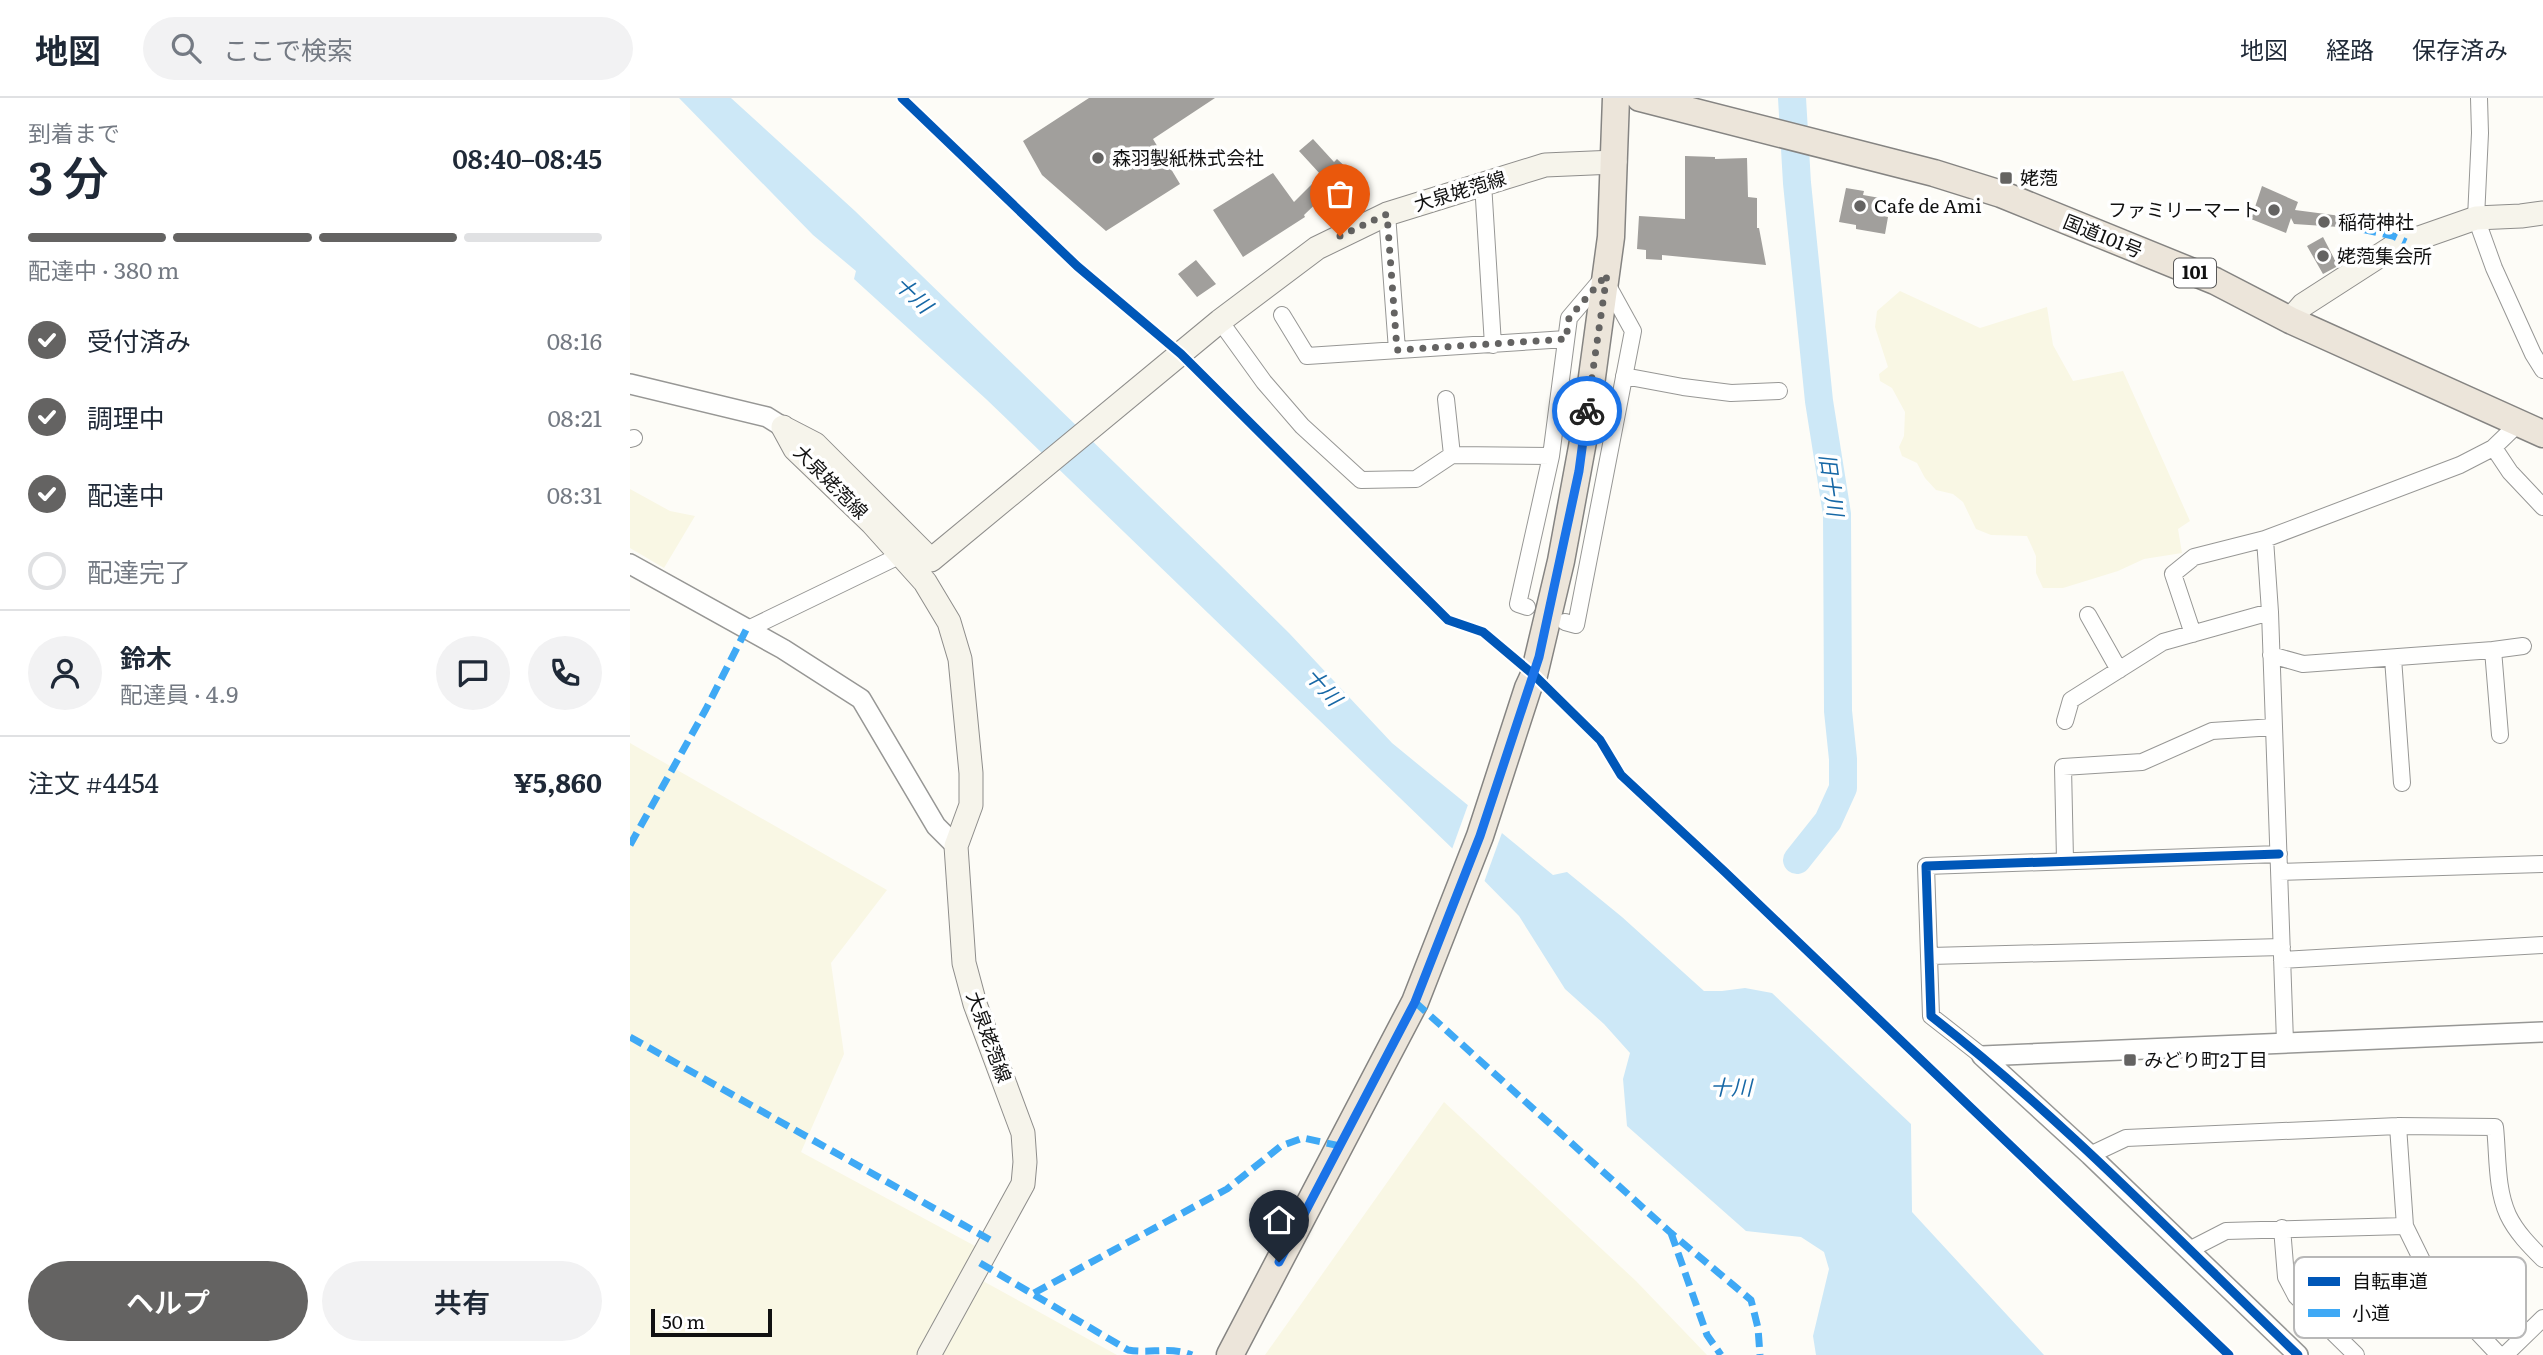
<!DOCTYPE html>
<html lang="ja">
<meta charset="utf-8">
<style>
body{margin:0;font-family:Literata,"Noto Sans JP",serif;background:#f2f2f3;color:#1f2937;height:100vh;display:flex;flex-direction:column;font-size:26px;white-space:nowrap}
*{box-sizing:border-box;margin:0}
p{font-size:23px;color:#747a83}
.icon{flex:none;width:38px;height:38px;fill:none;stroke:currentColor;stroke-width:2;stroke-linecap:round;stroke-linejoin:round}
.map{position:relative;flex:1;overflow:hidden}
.side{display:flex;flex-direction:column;background:#fff;width:630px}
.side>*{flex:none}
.scale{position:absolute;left:21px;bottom:18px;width:121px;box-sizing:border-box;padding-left:7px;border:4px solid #111;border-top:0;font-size:19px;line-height:24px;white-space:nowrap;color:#111;-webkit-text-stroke:5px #fff;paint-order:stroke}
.pin{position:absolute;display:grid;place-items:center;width:60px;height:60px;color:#fff;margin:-72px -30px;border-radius:50% 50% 50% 0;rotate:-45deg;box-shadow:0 0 7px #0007}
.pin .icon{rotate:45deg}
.courier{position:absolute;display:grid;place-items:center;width:70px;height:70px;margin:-35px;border:5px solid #1a73e8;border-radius:50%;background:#fff;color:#222;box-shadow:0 2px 9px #0007}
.summary em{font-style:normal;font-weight:600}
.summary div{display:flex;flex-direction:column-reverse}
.summary{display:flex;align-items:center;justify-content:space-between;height:119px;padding:0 28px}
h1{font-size:46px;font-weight:600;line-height:52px}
.bar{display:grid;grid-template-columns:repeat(4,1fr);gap:10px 7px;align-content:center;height:84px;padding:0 28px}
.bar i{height:9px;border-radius:5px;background:#e0e1e3}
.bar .selected{background:#646362}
.bar p{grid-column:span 4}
.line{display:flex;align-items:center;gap:18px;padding:0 28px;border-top:2px solid #e0e1e3}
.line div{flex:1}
.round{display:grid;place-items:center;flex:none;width:74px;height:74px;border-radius:37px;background:#f2f2f3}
ol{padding:0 28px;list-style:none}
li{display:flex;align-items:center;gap:21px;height:77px}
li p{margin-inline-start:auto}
li .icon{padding:7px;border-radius:50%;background:#646362;color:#fff;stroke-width:4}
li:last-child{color:#747a83}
li i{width:38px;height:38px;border:4px solid #e0e1e3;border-radius:50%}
.button{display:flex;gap:14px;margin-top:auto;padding:14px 28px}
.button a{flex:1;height:80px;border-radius:42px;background:#646362;color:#fff;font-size:28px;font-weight:600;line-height:80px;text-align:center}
.button a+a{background:#f2f2f3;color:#1f2937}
header{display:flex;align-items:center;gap:42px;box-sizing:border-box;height:98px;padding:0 35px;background:#fff;border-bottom:2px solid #e0e1e3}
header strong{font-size:33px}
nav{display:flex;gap:38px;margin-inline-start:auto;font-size:24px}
.search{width:490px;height:63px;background:#f2f2f3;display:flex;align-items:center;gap:18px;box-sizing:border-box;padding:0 24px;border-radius:38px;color:#747a83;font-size:26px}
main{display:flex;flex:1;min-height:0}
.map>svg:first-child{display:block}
.farmland{fill:#f9f7e4}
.water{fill:#cde8f7}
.pier{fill:#fdfcf7}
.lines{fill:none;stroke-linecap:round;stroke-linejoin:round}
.river{stroke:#cde8f7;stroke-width:28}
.building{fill:#a19f9c}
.minor-casing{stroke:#979795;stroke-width:18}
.tertiary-casing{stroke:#979795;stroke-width:22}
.secondary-casing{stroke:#8e8d8b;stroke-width:25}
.trunk-casing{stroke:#858482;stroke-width:29}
.minor{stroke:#fffffe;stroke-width:16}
.tertiary{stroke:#fffffe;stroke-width:19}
.secondary{stroke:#f6f4eb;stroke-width:23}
.trunk{stroke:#ece5da;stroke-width:26}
.quiet{stroke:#3fa9f5;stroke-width:7;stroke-dasharray:14 7;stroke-linecap:butt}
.cycleway-casing{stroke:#fff;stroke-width:13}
.cycleway{stroke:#0057b8;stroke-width:9}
.done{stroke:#646362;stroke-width:7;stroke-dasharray:0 12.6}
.route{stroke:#1a73e8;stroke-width:9}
.poi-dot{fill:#646362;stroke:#fff;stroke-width:2.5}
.labels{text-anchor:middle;stroke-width:7;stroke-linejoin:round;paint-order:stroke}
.shield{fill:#fff;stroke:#585858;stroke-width:2}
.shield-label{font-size:18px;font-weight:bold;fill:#111}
.poi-label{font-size:19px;fill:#111;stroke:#fff;text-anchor:start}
.street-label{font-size:19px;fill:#111;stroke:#fff}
.water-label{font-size:21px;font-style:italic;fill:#1768a6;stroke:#fff}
.key{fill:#fff;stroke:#b8b8b8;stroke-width:2}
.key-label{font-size:19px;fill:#111}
</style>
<header>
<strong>地図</strong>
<div class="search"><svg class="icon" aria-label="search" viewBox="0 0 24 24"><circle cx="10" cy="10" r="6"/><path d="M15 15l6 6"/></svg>ここで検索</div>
<nav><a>地図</a><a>経路</a><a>保存済み</a></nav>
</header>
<main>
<section class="side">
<div class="summary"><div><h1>3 分</h1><p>到着まで</p></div><em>08:40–08:45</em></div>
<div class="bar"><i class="selected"></i><i class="selected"></i><i class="selected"></i><i></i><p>配達中 · 380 m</p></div>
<ol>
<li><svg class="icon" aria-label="check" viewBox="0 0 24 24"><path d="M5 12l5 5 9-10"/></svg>受付済み<p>08:16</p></li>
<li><svg class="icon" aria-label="check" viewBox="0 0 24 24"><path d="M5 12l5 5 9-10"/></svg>調理中<p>08:21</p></li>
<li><svg class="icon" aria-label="check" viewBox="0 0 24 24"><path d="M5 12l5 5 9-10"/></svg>配達中<p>08:31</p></li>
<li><i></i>配達完了</li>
</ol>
<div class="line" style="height:126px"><a class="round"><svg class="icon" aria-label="person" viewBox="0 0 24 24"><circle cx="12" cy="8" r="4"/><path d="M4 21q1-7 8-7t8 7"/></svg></a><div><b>鈴木</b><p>配達員 · 4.9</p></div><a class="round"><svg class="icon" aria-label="chat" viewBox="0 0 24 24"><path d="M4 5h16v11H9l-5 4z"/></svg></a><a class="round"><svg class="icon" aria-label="phone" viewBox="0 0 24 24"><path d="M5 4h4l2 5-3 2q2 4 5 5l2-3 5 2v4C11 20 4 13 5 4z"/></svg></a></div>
<div class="line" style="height:91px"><div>注文 #4454</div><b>¥5,860</b></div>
<div class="button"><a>ヘルプ</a><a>共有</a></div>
</section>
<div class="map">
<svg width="1913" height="1257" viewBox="0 0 1913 1257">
<rect width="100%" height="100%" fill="#fdfcf7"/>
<path class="farmland" d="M 1270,193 L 1350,230 L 1417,209 L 1423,247 L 1443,283 L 1493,273 L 1560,423 L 1548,431 L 1552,455 L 1514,461 L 1488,473 L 1433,490 L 1413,490 L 1406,475 L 1406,458 L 1397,438 L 1361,437 L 1346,431 L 1333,404 L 1323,396 L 1306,392 L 1295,380 L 1287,365 L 1272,358 L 1269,349 L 1274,338 L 1275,314 L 1262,290 L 1250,283 L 1249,276 L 1258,269 L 1245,229 L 1247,213 Z
M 0,391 L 40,413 L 65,418 L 34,470 L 0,450 Z
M 0,645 L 257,792 L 201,865 L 214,956 L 171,1054 L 345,1148 L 333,1172 L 487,1257 L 0,1257 Z
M 814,1004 L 1006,1183 L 1077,1257 L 635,1257 Z"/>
<path class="water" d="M 49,0 L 101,0 L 225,113 L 587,464 L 659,535 L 762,645 L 923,777 L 937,774 L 992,819 L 1074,893 L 1092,893 L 1115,890 L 1142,895 L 1281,1026 L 1282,1114 L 1414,1257 L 1186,1257 L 1183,1238 L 1199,1171 L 1194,1154 L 1171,1139 L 1116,1133 L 997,1028 L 993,981 L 1000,955 L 974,926 L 935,891 L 889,818 L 825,753 L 356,301 L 224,181 L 226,173 L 183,137 Z"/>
<path class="pier" d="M 839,704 L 873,732 L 853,787 L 821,754 Z"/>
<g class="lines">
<path class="river" d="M 1162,0 L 1167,85 L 1189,303 L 1207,416 L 1208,613 L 1213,661 L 1213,690 L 1198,723 L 1167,762"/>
</g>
<path class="building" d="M 459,0 L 585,0 L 523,41 L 550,86 L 476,133 L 412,77 L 393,43 Z
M 683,41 L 704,64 L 707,61 L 720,73 L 674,117 L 675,119 L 613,159 L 583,112 L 643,75 L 664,104 L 691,77 L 669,53 Z
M 1055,58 L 1085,59 L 1085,61 L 1117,60 L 1118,99 L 1127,100 L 1127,130 L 1129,130 L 1136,167 L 1032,157 L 1032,162 L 1016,161 L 1016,152 L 1007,151 L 1009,118 L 1055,121 Z
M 1632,88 L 1668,104 L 1665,112 L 1726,120 L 1724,130 L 1664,126 L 1661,120 L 1656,135 L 1621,121 Z
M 1216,90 L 1234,93 L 1233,97 L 1250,100 L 1247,117 L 1258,119 L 1255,136 L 1226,131 L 1226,127 L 1209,124 Z
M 1693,139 L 1708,168 L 1693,176 L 1677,148 Z
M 566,162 L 586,186 L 567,199 L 548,176 Z"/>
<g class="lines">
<g class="minor-casing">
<path id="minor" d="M 1849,0 L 1850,35 L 1846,120 L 1864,170 L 1903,256 L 1913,272
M 853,85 L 863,247
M 757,116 L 767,252
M 652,217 L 677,258 L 936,241
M 590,223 L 634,284 L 672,328 L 731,382 L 786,381 L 822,357 L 921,358
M 994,278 L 1053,289 L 1101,295 L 1149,293
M 816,301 L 822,357
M 0,341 L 4,340
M 1864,350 L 1880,374 L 1913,409
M 897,509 L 888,506 L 921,358 L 939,220 L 973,180
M 1458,517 L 1489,572
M 935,524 L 946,527 L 1003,233 L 976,184
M 116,532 L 271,457
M 1563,536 L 1543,476 L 1564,459 L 1635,441
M 1863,552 L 1893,548
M 1641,557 L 1673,566 L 1863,552 L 1870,637
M 1763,560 L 1772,685
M 1435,623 L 1441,602 L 1533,544 L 1640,514
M 1435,762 L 1433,669 L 1512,664 L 1582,633 L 1644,629
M 1650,774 L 1913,766
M 1300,858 L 1652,849
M 1652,862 L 1913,847
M 1655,944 L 1640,514 L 1635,441 L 1830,367 L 1863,350 L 1890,324
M 1352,958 L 1301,918 L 1296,768 L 1649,756
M 1768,1028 L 1775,1128 L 1805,1189 L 1869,1257
M 1460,1057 L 1496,1040 L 1768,1028 L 1865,1029 C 1868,1057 1866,1091 1878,1117 C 1886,1134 1900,1148 1913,1161
M 1652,1130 L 1656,1179 L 1666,1198 L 1726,1257
M 1559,1152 L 1596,1133 L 1775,1128
M 1875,1257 L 1913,1220"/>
</g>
<g class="tertiary-casing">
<path id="tertiary" d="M 0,286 L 137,319 L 153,329
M 0,466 L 153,551 L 231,601 L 306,728 L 326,748
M 1352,958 L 1913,934
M 1352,958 L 1460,1057 L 1668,1257"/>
</g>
<g class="secondary-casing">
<path id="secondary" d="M 1660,222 L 1673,207 L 1763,149 L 1846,120 L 1891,118 L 1913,115
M 153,329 L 165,351 L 242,425 L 295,484 L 319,524 L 330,561 L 341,675 L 341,707 L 326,748 L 334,865 L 345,906 L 393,1035 L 395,1064 L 393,1086 L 299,1257
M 154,330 L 185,346 L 301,462 L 590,223 L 687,150 L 757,116 L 915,67 L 985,64"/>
</g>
<g class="trunk-casing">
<path id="trunk" d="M 1010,0 L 1304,75 L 1371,96 L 1585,183 L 1660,222 L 1913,336
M 600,1257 L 785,904 L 850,738 L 898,590 L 904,577 L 931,463 L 954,338 L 981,139 L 986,0"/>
</g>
<use href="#minor" class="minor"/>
<use href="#tertiary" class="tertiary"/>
<use href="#secondary" class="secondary"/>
<use href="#trunk" class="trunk"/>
<path class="quiet" d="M 1712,127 L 1763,138 L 1776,144
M 0,747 L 76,611 L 116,532
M 785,904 L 1041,1135 L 1121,1202 L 1128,1230 L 1130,1257
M 0,939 L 362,1143
M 1041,1135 L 1077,1237 L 1091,1257
M 350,1165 L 498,1252 C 521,1256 539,1248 562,1257
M 404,1195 L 597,1091 L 651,1048 L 673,1040 L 710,1048"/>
<g class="cycleway-casing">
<path id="cycleway" d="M 272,0 L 447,168 L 551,256 L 818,522 L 853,534 L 904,577 L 970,642 L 991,677 L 1095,774 L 1599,1257
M 1649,756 L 1296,768 L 1301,918 C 1432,1020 1548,1142 1668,1257"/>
</g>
<use href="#cycleway" class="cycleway"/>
</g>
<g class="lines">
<path class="done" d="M 710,138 L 757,116 L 767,252 L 936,241 L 939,220 L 977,176 L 957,313"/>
<path class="route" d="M 649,1164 L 785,904 L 850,738 L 909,559 L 949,373 L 957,313"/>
</g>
<g class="poi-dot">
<circle cx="468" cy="60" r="7"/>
<rect x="1369" y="73" width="14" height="14" rx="3.5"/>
<circle cx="1230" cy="108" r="7"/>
<circle cx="1644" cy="112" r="7"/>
<circle cx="1694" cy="124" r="7"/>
<circle cx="1693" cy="158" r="7"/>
<rect x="1493" y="955" width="14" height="14" rx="3.5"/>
</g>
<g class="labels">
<rect class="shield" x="1544" y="160.5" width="42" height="29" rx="5"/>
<g class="shield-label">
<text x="1565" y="181">101</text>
</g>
<g class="poi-label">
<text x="482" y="67">森羽製紙株式会社</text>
<text x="1390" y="87">姥萢</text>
<text x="1244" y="115">Cafe de Ami</text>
<text x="1630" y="119" text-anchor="end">ファミリーマート</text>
<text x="1708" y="131">稲荷神社</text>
<text x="1707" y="165">姥萢集会所</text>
<text x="1514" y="969">みどり町2丁目</text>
</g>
<g class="street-label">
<text transform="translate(830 93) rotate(-17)" y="7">大泉姥萢線</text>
<text transform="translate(1473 138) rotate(22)" y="7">国道101号</text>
<text transform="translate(201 384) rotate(45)" y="7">大泉姥萢線</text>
<text transform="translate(359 939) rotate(70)" y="7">大泉姥萢線</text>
</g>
<g class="water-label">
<text transform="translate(283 197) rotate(44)" y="7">十川</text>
<text transform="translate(1201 387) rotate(82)" y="7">旧十川</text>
<text transform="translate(693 589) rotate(48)" y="7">十川</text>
<text x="1101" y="997">十川</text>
</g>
</g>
<rect x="1664" y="1159" width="232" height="81" rx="10" class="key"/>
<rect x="1678" y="1179" width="32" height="9" fill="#0057b8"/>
<rect x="1678" y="1211" width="32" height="8" fill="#3fa9f5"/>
<g class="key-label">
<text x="1722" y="1190">自転車道</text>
<text x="1722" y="1222">小道</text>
</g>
</svg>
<div class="scale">50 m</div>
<div class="pin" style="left:710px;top:138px;background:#ea580c"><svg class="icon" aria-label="bag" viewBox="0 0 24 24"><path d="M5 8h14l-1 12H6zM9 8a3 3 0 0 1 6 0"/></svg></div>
<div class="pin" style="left:649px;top:1164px;background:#1f2937"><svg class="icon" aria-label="home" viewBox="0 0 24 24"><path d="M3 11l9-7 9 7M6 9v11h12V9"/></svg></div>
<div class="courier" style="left:957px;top:313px"><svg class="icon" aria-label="bike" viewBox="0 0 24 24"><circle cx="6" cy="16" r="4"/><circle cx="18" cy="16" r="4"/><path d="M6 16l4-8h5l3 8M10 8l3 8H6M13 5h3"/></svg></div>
</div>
</main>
